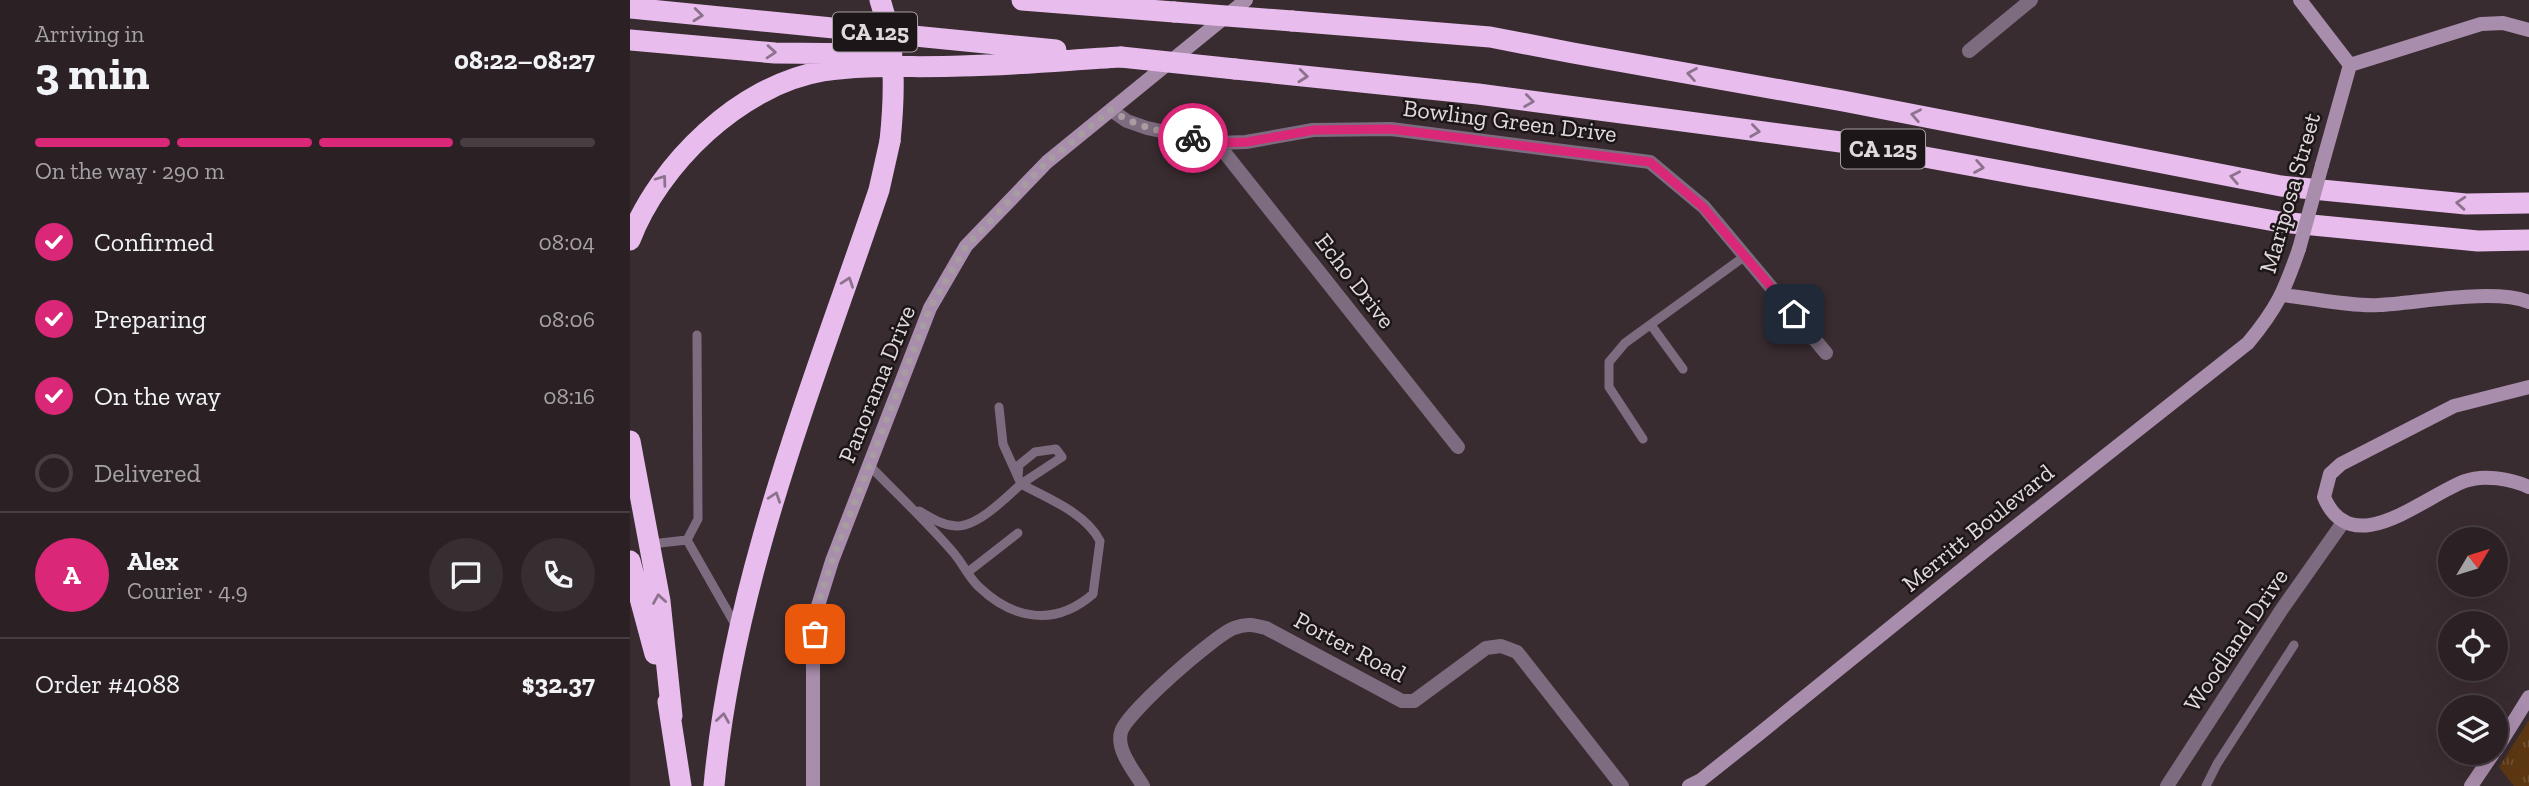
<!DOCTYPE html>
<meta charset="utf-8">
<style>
body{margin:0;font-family:"Zilla Slab",serif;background:#372e32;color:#f1f3f6;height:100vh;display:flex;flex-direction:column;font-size:26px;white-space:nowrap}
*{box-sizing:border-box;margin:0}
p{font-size:23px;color:#a6a3a7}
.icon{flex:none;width:38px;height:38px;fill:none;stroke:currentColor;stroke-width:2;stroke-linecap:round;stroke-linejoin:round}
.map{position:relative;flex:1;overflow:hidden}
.drawer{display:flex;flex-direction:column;background:#2b2125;width:630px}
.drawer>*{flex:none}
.needle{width:46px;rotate:52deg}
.tools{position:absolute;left:1808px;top:527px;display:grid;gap:14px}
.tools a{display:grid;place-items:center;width:70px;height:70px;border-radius:50%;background:#2b2125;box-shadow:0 7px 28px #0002,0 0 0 2px #473e42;font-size:35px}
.pin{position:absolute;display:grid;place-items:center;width:60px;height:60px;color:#fff;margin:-30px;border-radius:14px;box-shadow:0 4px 10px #0006}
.courier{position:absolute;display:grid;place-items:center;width:70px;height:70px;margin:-35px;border:5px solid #db2777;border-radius:50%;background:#fff;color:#222;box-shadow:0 2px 9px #0007}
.overview em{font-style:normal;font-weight:700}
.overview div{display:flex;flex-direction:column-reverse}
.overview{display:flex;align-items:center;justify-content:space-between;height:119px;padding:0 35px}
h1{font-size:46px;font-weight:700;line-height:52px}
.bar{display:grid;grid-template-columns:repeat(4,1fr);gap:10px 7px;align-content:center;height:84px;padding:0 35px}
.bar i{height:9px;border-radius:5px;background:#473e42}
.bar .active{background:#db2777}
.bar p{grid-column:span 4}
.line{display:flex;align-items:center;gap:18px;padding:0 35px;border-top:2px solid #473e42}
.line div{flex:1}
.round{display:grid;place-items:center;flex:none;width:74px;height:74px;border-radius:37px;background:#372e32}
ol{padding:0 35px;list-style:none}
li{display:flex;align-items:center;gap:21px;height:77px}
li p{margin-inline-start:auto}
li .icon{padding:7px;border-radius:50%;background:#db2777;color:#fff;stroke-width:4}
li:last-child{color:#a6a3a7}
li i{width:38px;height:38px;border:4px solid #473e42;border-radius:50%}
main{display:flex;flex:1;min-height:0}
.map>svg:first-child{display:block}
.park{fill:url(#park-tufts)}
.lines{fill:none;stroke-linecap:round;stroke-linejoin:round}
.lane{stroke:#7d6c7f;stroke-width:9}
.street{stroke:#7d6c7f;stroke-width:14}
.secondary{stroke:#a98dac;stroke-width:14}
.highway{stroke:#e8bded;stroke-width:21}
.secondary-bridge{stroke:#a98dac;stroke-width:14}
.highway-bridge{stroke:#e8bded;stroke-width:21}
.oneway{stroke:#8c728d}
.done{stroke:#a79ca0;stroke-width:7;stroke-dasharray:0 12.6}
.route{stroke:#db2777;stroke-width:9}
.labels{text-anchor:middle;stroke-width:5;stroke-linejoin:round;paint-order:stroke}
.shield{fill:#1c1618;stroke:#a79ea1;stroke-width:2}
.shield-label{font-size:23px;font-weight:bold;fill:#e2d9dc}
.street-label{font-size:24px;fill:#e2d9dc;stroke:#1c1618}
</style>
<main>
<section class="drawer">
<div class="overview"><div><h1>3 min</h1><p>Arriving in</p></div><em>08:22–08:27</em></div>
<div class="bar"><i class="active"></i><i class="active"></i><i class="active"></i><i></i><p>On the way · 290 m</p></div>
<ol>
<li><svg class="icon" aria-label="check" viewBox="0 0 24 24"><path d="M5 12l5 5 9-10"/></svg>Confirmed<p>08:04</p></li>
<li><svg class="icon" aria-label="check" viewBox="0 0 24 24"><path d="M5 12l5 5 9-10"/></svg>Preparing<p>08:06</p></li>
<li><svg class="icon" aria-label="check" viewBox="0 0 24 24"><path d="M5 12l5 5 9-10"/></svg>On the way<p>08:16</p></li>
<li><i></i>Delivered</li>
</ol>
<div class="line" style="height:126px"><b class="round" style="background:#db2777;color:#fff">A</b><div><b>Alex</b><p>Courier · 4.9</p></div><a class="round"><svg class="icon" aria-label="chat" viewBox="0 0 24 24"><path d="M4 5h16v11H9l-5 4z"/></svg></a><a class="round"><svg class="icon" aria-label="phone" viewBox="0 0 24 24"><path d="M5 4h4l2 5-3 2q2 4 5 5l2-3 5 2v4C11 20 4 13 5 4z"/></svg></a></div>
<div class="line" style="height:91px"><div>Order #4088</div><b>$32.37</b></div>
</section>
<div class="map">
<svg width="1899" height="786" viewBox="0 0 1899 786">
<defs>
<pattern id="park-tufts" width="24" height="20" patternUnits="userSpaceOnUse" patternTransform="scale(1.75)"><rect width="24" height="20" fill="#5c3712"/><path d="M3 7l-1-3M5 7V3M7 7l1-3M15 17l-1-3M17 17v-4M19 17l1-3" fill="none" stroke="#735334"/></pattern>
</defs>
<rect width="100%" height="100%" fill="#392c31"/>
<path class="park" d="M 1899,720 L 1899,786 L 1884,786 L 1869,767 Z"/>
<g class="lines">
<path class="lane" d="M 1021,325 L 1053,369
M 1013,439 L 979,387 L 979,362 L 995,343 L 1115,256
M 239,465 C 267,494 296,521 322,551 C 332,562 338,576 348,586 C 383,620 425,627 463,594 L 470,541 C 456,513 417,498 391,484 L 432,457 L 426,449 L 405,452 L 389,465 L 388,477
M 289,511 C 301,518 312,525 326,526 C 347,527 376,498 391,484 L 373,444 L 369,407
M 57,540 L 106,626
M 21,544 L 57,540 L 68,519 L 67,335
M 338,572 L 388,533
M 1576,786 L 1587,764 L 1664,645"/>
<path class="street" d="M 1339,51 L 1401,0
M 481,110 L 497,121 L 517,128 L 587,143 L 616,142 L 683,130 L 761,129 L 1020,162 L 1074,207 L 1196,353
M 587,143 L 828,447
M 513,786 C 504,771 486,750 491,732 C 495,714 585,635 604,628 C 616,623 624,625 636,628 L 772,701 L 784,701 L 856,648 L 871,646 L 887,652 L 992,786
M 1537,786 L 1652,609 L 1714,521"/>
<path class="secondary" d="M 1670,0 L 1720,65
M 1720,65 L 1851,24 L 1873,23 L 1899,30
M 1692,165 L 1720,65
M 1653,295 C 1681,298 1723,307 1749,305 C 1788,303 1864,288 1899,302
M 1899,387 L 1824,406 L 1711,464 L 1700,474 L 1694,497 C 1722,563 1794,496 1835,481 C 1854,474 1881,479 1899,487
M 1866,750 L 1899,697
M 183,786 L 183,659 L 187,609 L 202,561 L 300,308 L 336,246 L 417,162 L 616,0
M 1059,786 L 1071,780 L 1129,734 L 1361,546 L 1618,343 C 1647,308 1654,292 1669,249
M 1841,786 L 1864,752"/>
<path class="highway" d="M 392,0 L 544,12
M 0,8 L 426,50
M 662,21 L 860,37 L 943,53 L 1213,101 L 1651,186 L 1836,204 L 1899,203
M 0,40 L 145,53 L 246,54
M 605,69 L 848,94 L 1218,143 L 1650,222 L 1848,241 L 1899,240
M 0,240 C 29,164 110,85 193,71 C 238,64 286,68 331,66 C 385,65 438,60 491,57
M 0,441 L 30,601 L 42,716
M 0,561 L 25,654
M 38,702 L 51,786
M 84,786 C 103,579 183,385 249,190 L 260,141"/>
<path class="secondary-bridge" d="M 1669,249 L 1692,165"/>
<path class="highway-bridge" d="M 250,0 C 266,46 265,93 260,141
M 544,12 L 662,21
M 491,57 L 605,69"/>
</g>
<defs><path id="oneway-chevron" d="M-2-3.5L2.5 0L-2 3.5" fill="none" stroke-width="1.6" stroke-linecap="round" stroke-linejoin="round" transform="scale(1.75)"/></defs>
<g class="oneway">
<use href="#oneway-chevron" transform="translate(68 15) rotate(6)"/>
<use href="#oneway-chevron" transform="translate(141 52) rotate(4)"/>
<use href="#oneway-chevron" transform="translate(1062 74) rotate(-170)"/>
<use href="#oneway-chevron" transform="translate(673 76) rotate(6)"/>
<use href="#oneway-chevron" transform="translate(899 101) rotate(8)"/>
<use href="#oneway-chevron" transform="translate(1286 115) rotate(-169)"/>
<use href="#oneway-chevron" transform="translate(1125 131) rotate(8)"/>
<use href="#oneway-chevron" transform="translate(1349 167) rotate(10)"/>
<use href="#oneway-chevron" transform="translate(1605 177) rotate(-169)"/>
<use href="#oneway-chevron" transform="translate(32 180) rotate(-54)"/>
<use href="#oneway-chevron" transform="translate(1831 203) rotate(-176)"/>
<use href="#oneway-chevron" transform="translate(218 282) rotate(-71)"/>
<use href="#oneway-chevron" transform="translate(145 497) rotate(-71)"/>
<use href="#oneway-chevron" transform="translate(29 599) rotate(-99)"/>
<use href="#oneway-chevron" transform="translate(93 718) rotate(-81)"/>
</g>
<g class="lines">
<path class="done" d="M 185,634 L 187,608 L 202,561 L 300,308 L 336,246 L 417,162 L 481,110 C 506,127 533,132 563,138"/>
<path class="route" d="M 563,138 L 587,143 L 617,142 L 684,130 L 761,129 L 1020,162 L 1073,207 L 1164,314"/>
</g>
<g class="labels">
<g class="shield">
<rect x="203" y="12.5" width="84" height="39" rx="5"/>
<rect x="1211" y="129.5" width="84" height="39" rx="5"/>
</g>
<g class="shield-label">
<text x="245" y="40">CA 125</text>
<text x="1253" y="157">CA 125</text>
</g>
<g class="street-label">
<text transform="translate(880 121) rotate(7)" y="8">Bowling Green Drive</text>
<text transform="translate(1660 193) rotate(-74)" y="8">Mariposa Street</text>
<text transform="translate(725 281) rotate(52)" y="8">Echo Drive</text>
<text transform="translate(247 384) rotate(-68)" y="8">Panorama Drive</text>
<text transform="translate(1348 528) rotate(-39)" y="8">Merritt Boulevard</text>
<text transform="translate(1606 640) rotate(-56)" y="8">Woodland Drive</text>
<text transform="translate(720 647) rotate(28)" y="8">Porter Road</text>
</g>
</g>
</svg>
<div class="tools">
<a><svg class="needle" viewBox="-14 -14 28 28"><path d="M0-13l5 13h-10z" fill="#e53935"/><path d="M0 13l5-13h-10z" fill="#a6a3a7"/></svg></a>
<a><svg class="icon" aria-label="locate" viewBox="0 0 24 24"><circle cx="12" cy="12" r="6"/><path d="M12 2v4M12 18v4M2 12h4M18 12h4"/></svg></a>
<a><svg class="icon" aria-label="layers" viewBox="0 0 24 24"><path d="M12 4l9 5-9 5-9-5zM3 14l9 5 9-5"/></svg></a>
</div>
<div class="pin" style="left:185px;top:634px;background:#ea580c"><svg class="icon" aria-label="bag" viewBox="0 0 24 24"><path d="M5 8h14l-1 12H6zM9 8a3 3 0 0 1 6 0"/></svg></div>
<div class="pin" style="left:1164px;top:314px;background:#1f2937"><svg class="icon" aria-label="home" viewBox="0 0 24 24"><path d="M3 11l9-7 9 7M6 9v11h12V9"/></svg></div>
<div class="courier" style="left:563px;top:138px"><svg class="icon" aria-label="bike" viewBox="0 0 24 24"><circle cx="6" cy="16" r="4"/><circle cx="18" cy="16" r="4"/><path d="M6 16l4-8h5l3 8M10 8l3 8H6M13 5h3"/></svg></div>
</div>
</main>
